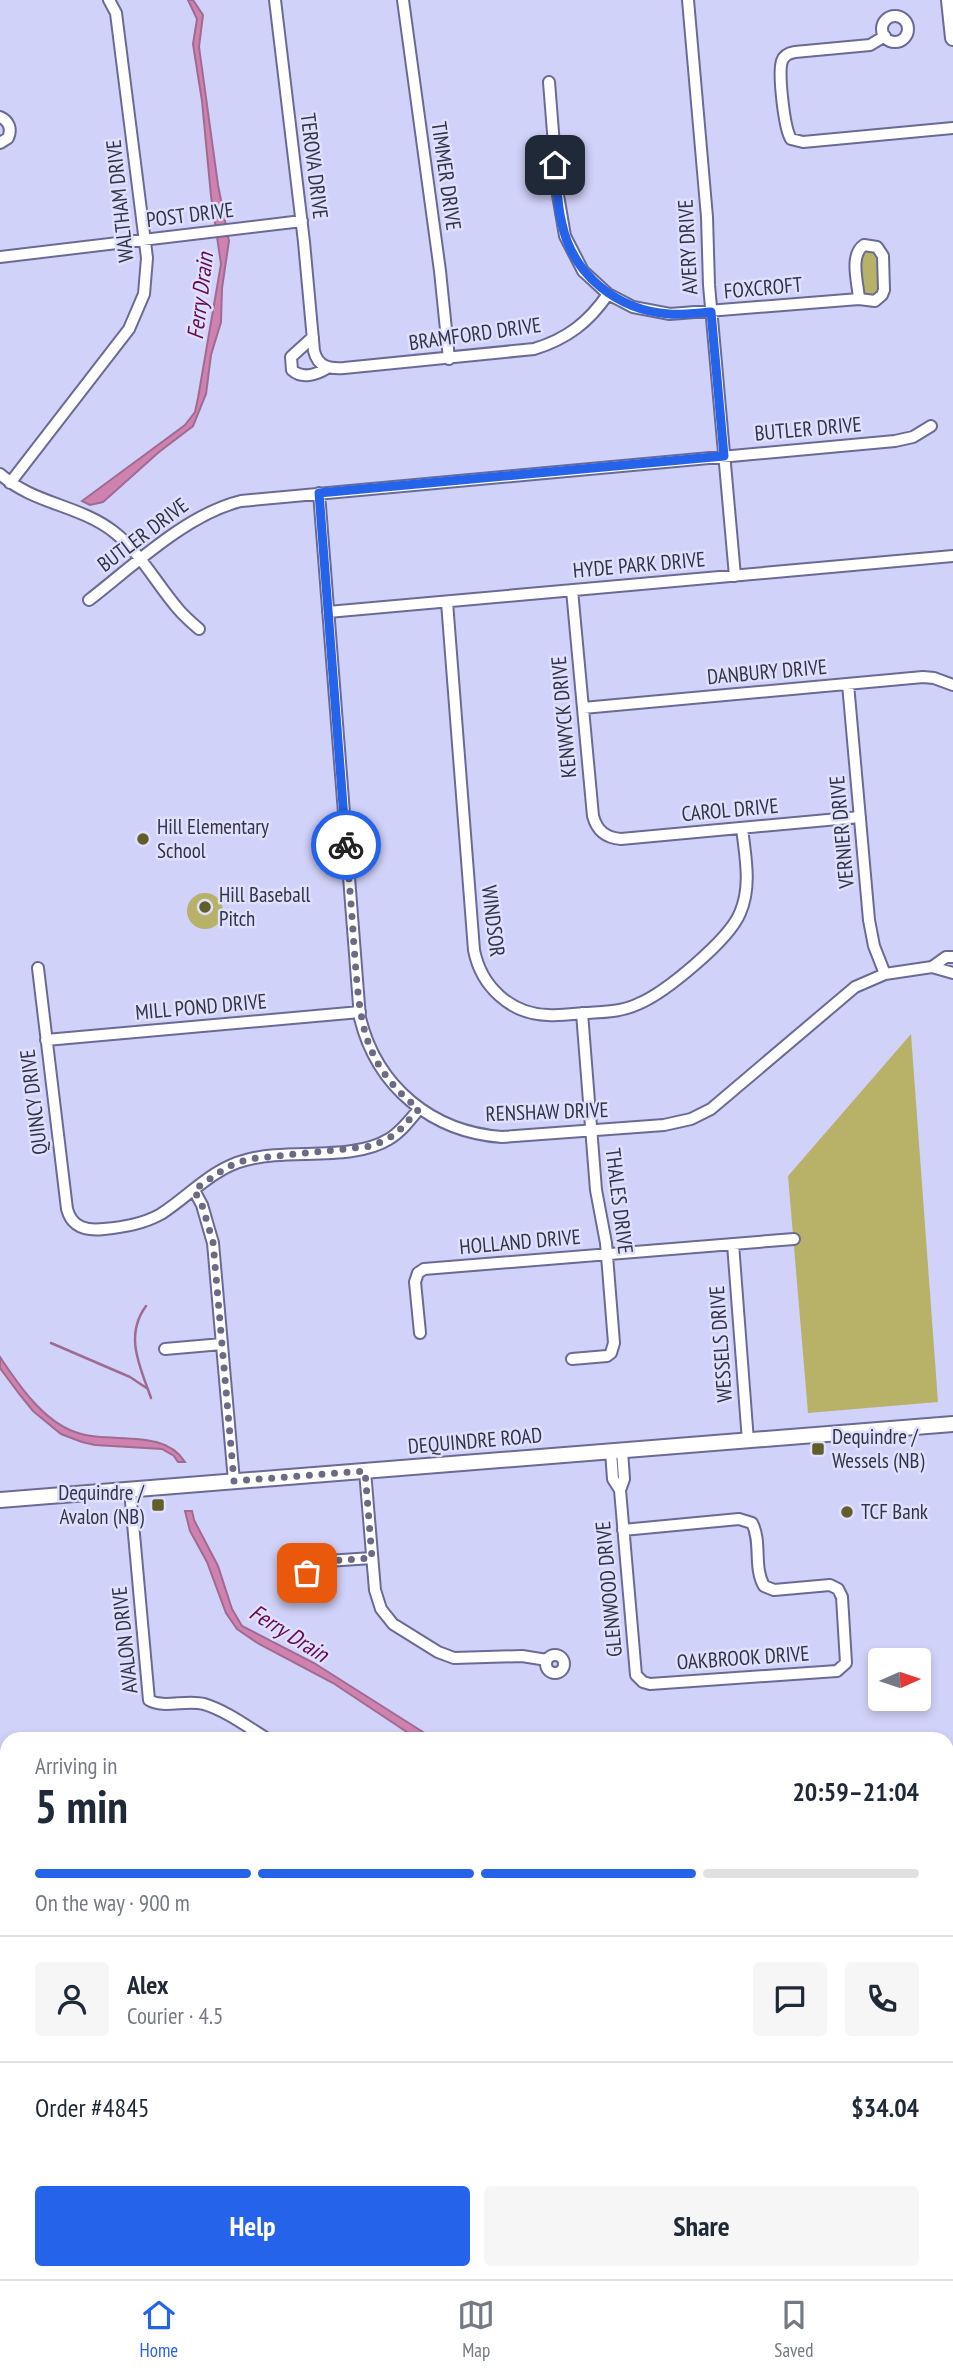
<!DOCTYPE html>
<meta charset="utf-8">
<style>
body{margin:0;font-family:"PT Sans Narrow",sans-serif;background:#f6f6f7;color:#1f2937;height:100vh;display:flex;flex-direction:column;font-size:26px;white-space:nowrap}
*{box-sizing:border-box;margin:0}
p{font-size:23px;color:#747a83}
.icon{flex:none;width:38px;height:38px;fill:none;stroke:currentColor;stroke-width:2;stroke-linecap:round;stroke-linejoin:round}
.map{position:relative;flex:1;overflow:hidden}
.sheet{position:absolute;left:0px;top:1732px;width:954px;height:548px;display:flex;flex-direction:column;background:#fff;border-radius:21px 21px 0 0;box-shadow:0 4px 10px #0003}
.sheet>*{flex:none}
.needle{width:46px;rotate:87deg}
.controls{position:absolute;left:868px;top:1648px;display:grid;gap:14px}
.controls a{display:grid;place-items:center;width:63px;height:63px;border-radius:7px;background:#fff;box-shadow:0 4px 10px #0003;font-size:35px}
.pin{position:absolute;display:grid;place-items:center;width:60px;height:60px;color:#fff;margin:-30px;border-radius:14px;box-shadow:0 4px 10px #0006}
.courier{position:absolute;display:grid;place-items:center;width:70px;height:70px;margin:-35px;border:5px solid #2563eb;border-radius:50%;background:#fff;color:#222;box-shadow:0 2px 9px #0007}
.head em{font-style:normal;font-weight:600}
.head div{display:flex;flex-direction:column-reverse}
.head{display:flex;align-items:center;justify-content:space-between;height:119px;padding:0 35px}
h1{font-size:46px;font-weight:600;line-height:52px}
.bar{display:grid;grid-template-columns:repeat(4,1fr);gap:10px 7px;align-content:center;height:84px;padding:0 35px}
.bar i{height:9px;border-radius:5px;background:#e0e1e3}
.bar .current{background:#2563eb}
.bar p{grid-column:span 4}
.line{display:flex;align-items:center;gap:18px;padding:0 35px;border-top:2px solid #e0e1e3}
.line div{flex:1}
.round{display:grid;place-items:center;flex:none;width:74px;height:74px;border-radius:7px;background:#f6f6f7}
.primary-button{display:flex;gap:14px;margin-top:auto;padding:14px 35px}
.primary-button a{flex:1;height:80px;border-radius:7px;background:#2563eb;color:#fff;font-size:28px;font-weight:600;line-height:80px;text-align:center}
.primary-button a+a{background:#f6f6f7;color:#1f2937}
.menu{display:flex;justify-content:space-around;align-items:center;height:98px;border-top:2px solid #e0e1e3;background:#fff;font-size:19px;color:#747a83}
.menu a{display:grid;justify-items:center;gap:4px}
.menu .current{color:#2563eb}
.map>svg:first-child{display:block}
.green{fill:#b8b268}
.water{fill:#cf82af;stroke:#a06b90;stroke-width:2}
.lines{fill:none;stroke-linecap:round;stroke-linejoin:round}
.stream{stroke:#a06b90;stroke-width:2.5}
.street-casing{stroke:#6a6a95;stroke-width:14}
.secondary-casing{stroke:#6a6a95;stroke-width:18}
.street{stroke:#fff;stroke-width:10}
.secondary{stroke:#fff;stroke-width:14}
.done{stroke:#6b6b85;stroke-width:7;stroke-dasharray:0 12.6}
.route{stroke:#2563eb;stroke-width:9}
.poi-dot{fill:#625e2a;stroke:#dfe0fe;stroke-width:2.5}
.labels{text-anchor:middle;stroke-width:5;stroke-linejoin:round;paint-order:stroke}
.street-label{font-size:21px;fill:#343447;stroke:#dfe0fe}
.poi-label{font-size:21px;fill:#343447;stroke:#dfe0fe;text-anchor:start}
.water-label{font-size:23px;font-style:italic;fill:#670a4c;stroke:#dfe0fe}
</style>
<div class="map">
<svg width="953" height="2279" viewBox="0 0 953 2279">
<rect width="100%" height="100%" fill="#d1d2f9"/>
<path class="green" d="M 870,248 L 878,253 L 881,288 L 874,297 L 866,295 L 863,291 L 861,253 Z
M187 911a18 18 0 1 1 36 0a18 18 0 1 1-36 0Z
M 911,1034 L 938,1402 L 808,1413 L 788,1176 Z"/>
<path class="water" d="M 188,0 L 193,0 L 203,15 L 199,47 L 218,185 L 229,241 L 222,288 L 221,322 L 211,355 L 206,394 L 193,426 L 159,452 L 103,502 L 90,505 L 82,501 L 185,425 L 195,412 L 198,398 L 221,264 L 211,196 L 202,101 L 193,44 L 197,19 Z
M 0,1357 C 18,1384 43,1421 75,1432 C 110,1445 163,1427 185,1462 L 178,1462 L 174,1456 L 162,1449 L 95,1445 L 82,1442 L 61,1434 L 33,1411 L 20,1395 L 0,1368 Z
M 185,1511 L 192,1511 L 194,1520 L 218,1566 L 232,1609 L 242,1626 L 314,1663 L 434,1739 L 416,1738 L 333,1683 L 259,1644 L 237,1629 L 226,1613 L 207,1562 L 190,1531 Z
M 947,2013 L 953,2031 L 953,2182 L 947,2178 Z"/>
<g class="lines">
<path class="stream" d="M 146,1306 C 124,1336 140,1366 151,1398
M 51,1343 L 130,1377 L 148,1389"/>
<g class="street-casing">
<path id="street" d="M 275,0 L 304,242 L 314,351 C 318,367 329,369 344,368 L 534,349 C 567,339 589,322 608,294
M 403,0 L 440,271 L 449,359
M 688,0 L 707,217 L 709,285 L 735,576
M882 29a13 13 0 1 1 26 0a13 13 0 1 1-26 0Z
M 885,36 L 870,45 L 795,52 C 789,53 784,55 782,61 C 778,73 784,128 791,139 L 803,142 L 953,128
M 549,82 L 558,195 L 565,236 L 583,271 L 608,294 L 633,307 L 670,314 L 859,299
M 0,117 C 9,121 12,129 8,138 L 0,143
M 864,245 L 877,247 L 883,256 L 884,290 L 882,295 L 875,301 L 859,299 C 858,283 849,255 864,245 Z
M 0,257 L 302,221
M 313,337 L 291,357 L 292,370 C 302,379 316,375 327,368
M 0,474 C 33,504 80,505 114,532 C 141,553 157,585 179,610 C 185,617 192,623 199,629
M 10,483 L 129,329 L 144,294 L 147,258 L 116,13 L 109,0
M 319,493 L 360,1018 C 377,1087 432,1132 502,1137 L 664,1125 L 691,1119 L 711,1109 L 855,987 L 885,974 L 932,967 L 946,957 L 953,957
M 572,590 L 593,816 C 597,831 606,838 621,839 L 860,817
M 89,600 C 133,566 187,514 241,501 L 895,441 L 913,437 L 931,426
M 447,602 L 474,950 C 481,986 510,1014 548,1015 C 560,1016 573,1014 585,1013 C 603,1012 621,1012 638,1004 C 665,993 729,940 740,913 C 752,886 745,855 742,828
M 328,612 L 953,556
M 848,684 L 869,920 L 874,946 L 885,974
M 583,708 L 923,677 L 934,678 L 953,685
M 932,967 L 953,973
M 38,968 L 67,1209 C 72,1228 87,1231 104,1229 C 124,1227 143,1224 161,1214 C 189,1196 213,1168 246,1160 C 288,1148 352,1162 389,1139 C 401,1132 410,1120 419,1109
M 46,1040 L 360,1012
M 194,1190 L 202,1205 L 213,1243 L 234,1481
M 733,1244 L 748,1441
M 420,1333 L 415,1282 L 418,1273 L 424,1269 L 794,1239
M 165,1349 L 222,1344
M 572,1359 L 607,1356 L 611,1353 L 614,1343 L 606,1243 L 596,1190 L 582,1013
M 611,1452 L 613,1479 L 620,1490 L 636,1675 L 643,1682 L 650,1684 L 837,1671 L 846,1663 L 842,1597 L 838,1589 L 830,1585 L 774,1590 L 764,1586 C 753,1567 762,1542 752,1523 L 739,1519 L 623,1530
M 365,1471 L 375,1590 L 381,1609 L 393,1624 L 438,1652 L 454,1658 L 522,1656 L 547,1660
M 130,1490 L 149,1700 C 164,1709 186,1699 204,1704 C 227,1711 249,1728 269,1740
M 620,1490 L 624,1479 L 622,1451
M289 1575a9 9 0 1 1 18 0a9 9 0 1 1-18 0Z
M 306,1570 L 327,1561 L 372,1558
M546 1664a9 9 0 1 1 18 0a9 9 0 1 1-18 0Z
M 0,1874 L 7,1972
M 0,2084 L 7,2083
M 0,2209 L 7,2209
M 36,2273 L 36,2279
M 187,2273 L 188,2279
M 306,2273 L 307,2279
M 734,2273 L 741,2279
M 919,2273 L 921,2279
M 523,2279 L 623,2273
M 855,2279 L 860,2273"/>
</g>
<g class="secondary-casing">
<path id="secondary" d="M 949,0 L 953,38
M 0,1500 L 953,1424"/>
</g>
<use href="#street" class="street"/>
<use href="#secondary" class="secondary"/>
</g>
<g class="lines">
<path class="done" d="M 307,1573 L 306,1570 L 327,1561 L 372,1558 L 365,1471 L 234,1481 L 213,1242 L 202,1205 L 194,1190 L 227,1167 L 248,1159 L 373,1146 L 396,1134 L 419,1109 C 359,1062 360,1016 354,947 C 352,913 349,879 346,845"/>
<path class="route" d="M 346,845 L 319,493 L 724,456 L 711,312 C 697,313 683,315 669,314 C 617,310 573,275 562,224 C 557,205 557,185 555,165"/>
</g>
<g class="poi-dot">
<circle cx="143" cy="839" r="7"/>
<circle cx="205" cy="907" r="7"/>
<rect x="811" y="1442" width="14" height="14" rx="3.5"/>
<rect x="151" y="1498" width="14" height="14" rx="3.5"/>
<circle cx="847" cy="1512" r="7"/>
</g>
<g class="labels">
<g class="street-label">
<text transform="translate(314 166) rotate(83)" y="7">TEROVA DRIVE</text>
<text transform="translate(446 176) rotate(82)" y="7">TIMMER DRIVE</text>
<text transform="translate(120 201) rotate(-96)" y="7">WALTHAM DRIVE</text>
<text transform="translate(190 215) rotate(-7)" y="7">POST DRIVE</text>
<text transform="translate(688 247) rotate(-93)" y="7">AVERY DRIVE</text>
<text transform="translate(763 288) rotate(-5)" y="7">FOXCROFT</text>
<text transform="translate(475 334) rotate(-8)" y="7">BRAMFORD DRIVE</text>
<text transform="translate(808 429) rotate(-5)" y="7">BUTLER DRIVE</text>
<text transform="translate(143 535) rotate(-37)" y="7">BUTLER DRIVE</text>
<text transform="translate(639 565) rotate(-5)" y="7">HYDE PARK DRIVE</text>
<text transform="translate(767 672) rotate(-5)" y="7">DANBURY DRIVE</text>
<text transform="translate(564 717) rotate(-95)" y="7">KENWYCK DRIVE</text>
<text transform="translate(730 810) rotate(-5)" y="7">CAROL DRIVE</text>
<text transform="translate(842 832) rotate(-95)" y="7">VERNIER DRIVE</text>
<text transform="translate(493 921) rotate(83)" y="7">WINDSOR</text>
<text transform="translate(201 1007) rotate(-5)" y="7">MILL POND DRIVE</text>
<text transform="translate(34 1102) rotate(-97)" y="7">QUINCY DRIVE</text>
<text transform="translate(547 1112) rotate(-2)" y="7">RENSHAW DRIVE</text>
<text transform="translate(619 1201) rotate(83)" y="7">THALES DRIVE</text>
<text transform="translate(520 1242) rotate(-5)" y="7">HOLLAND DRIVE</text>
<text transform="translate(721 1344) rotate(-94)" y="7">WESSELS DRIVE</text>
<text transform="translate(475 1441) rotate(-5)" y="7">DEQUINDRE ROAD</text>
<text transform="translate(609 1589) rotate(-95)" y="7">GLENWOOD DRIVE</text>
<text transform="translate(125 1640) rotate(-96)" y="7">AVALON DRIVE</text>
<text transform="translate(743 1658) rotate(-4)" y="7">OAKBROOK DRIVE</text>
</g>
<g class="poi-label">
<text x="157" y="834">Hill Elementary<tspan x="157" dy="24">School</tspan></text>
<text x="219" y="902">Hill Baseball<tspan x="219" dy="24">Pitch</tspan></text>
<text x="832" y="1444">Dequindre /<tspan x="832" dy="24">Wessels (NB)</tspan></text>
<text x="144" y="1500" text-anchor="end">Dequindre /<tspan x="144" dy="24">Avalon (NB)</tspan></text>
<text x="861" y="1519">TCF Bank</text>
</g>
<g class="water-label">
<text transform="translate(200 296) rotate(-83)" y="8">Ferry Drain</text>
<text transform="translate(289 1633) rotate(32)" y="8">Ferry Drain</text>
</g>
</g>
</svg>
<div class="controls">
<a><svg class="needle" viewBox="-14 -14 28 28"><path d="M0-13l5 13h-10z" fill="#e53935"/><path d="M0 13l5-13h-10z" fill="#747a83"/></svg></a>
</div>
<div class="pin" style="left:307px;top:1573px;background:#ea580c"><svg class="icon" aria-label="bag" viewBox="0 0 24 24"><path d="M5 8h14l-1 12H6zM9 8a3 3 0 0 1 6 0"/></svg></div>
<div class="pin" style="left:555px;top:165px;background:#1f2937"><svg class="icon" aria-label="home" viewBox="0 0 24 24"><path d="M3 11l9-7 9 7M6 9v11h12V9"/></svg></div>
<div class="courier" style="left:346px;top:845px"><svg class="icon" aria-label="bike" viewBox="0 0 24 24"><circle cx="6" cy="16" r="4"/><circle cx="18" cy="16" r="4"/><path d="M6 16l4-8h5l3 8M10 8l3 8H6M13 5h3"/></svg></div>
<section class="sheet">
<div class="head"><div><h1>5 min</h1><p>Arriving in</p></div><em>20:59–21:04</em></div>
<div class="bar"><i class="current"></i><i class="current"></i><i class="current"></i><i></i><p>On the way · 900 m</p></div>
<div class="line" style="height:126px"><a class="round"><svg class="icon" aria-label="person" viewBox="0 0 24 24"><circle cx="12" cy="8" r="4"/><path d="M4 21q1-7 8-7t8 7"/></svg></a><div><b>Alex</b><p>Courier · 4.5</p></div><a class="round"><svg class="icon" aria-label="chat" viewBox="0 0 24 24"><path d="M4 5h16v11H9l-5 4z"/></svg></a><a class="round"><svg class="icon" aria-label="phone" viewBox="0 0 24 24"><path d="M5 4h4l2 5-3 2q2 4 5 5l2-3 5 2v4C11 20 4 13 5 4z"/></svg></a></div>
<div class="line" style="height:91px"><div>Order #4845</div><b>$34.04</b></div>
<div class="primary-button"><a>Help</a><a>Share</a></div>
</section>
</div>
<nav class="menu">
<a class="current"><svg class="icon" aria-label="home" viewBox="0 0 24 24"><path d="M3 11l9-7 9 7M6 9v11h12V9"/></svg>Home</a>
<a><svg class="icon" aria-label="map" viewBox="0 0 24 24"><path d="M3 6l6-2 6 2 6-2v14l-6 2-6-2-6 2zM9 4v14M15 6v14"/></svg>Map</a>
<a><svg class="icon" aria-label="saved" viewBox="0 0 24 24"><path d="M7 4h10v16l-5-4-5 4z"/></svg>Saved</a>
</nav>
